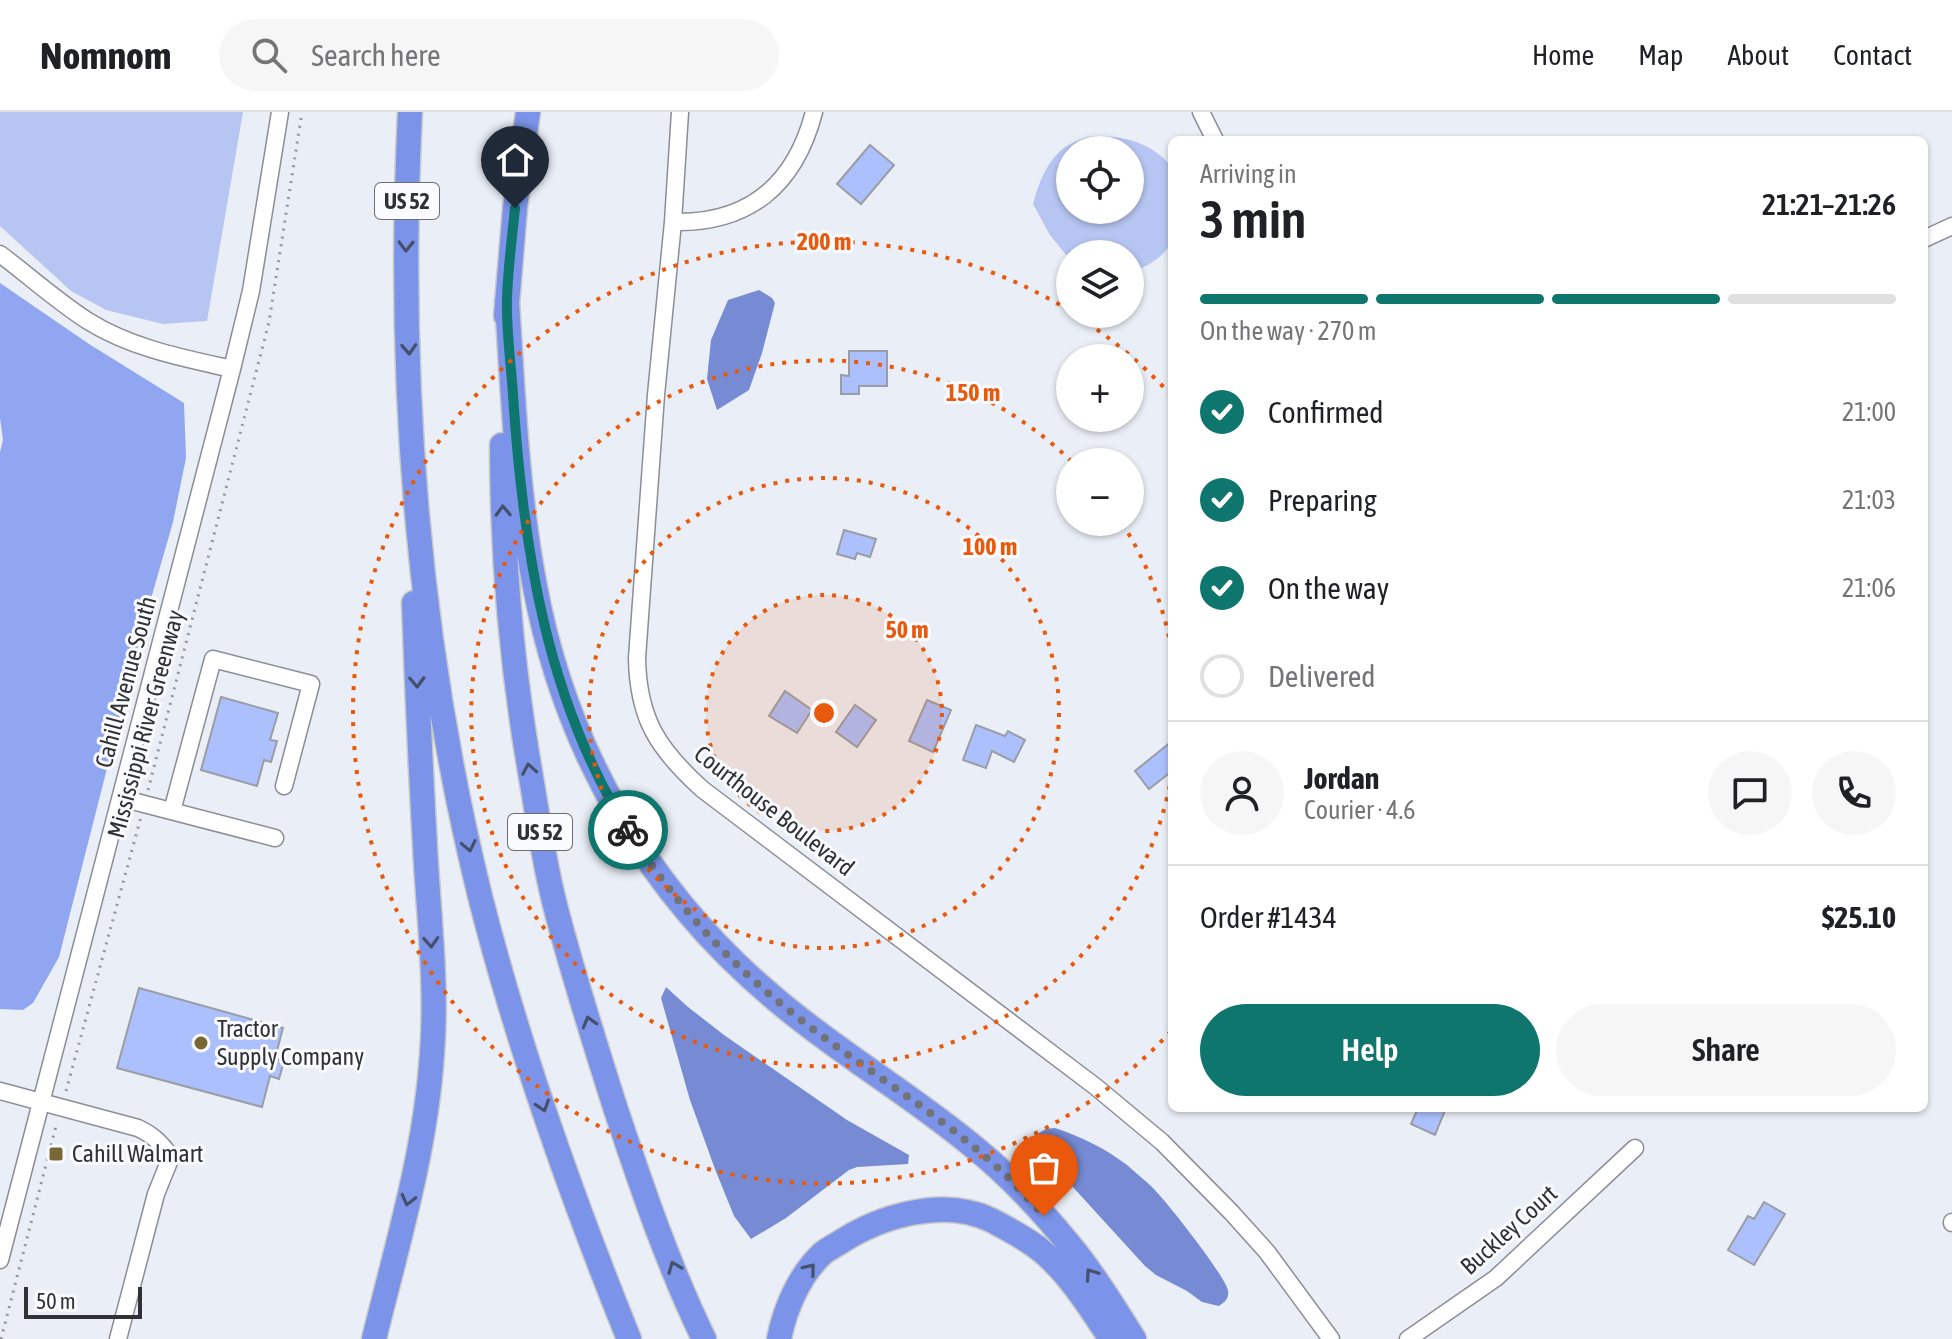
<!DOCTYPE html>
<meta charset="utf-8">
<style>
body{margin:0;font-family:"Asap Condensed",sans-serif;background:#f6f6f6;color:#202124;height:100vh;display:flex;flex-direction:column;font-size:30px;white-space:nowrap}
*{box-sizing:border-box;margin:0}
p{font-size:26px;color:#757577}
.icon{flex:none;width:44px;height:44px;fill:none;stroke:currentColor;stroke-width:2;stroke-linecap:round;stroke-linejoin:round}
.map{position:relative;flex:1;overflow:hidden}
.sheet{position:absolute;left:1168px;top:24px;width:760px;height:976px;display:flex;flex-direction:column;background:#fff;border-radius:12px;box-shadow:0 2px 6px #0004}
.sheet>*{flex:none}
.fabs{position:absolute;left:1056px;top:24px;display:grid;gap:16px}
.fabs a{display:grid;place-items:center;width:88px;height:88px;border-radius:50%;background:#fff;box-shadow:0 2px 6px #0004;font-size:40px}
.scale{position:absolute;left:24px;bottom:20px;width:118px;box-sizing:border-box;padding-left:8px;border:4px solid #303135;border-top:0;font-size:22px;line-height:28px;white-space:nowrap;color:#303135;-webkit-text-stroke:6px #fafbff;paint-order:stroke}
.pin{position:absolute;display:grid;place-items:center;width:68px;height:68px;color:#fff;margin:-82px -34px;border-radius:50% 50% 50% 0;rotate:-45deg;box-shadow:0 0 8px #0007}
.pin .icon{rotate:45deg}
.courier{position:absolute;display:grid;place-items:center;width:80px;height:80px;margin:-40px;border:6px solid #0f766e;border-radius:50%;background:#fff;color:#222;box-shadow:0 2px 10px #0007}
.overview em{font-style:normal;font-weight:600}
.overview div{display:flex;flex-direction:column-reverse}
.overview{display:flex;align-items:center;justify-content:space-between;height:136px;padding:0 32px}
h1{font-size:52px;font-weight:600;line-height:60px}
.bar{display:grid;grid-template-columns:repeat(4,1fr);gap:12px 8px;align-content:center;height:96px;padding:0 32px}
.bar i{height:10px;border-radius:6px;background:#e0e0e0}
.bar .on{background:#0f766e}
.bar p{grid-column:span 4}
.line{display:flex;align-items:center;gap:20px;padding:0 32px;border-top:2px solid #e0e0e0}
.line div{flex:1}
.round{display:grid;place-items:center;flex:none;width:84px;height:84px;border-radius:42px;background:#f6f6f6}
ol{padding:0 32px;list-style:none}
li{display:flex;align-items:center;gap:24px;height:88px}
li p{margin-inline-start:auto}
li .icon{padding:8px;border-radius:50%;background:#0f766e;color:#fff;stroke-width:4}
li:last-child{color:#757577}
li i{width:44px;height:44px;border:4px solid #e0e0e0;border-radius:50%}
.action{display:flex;gap:16px;margin-top:auto;padding:16px 32px}
.action a{flex:1;height:92px;border-radius:48px;background:#0f766e;color:#fff;font-size:32px;font-weight:600;line-height:92px;text-align:center}
.action a+a{background:#f6f6f6;color:#202124}
header{display:flex;align-items:center;gap:48px;box-sizing:border-box;height:112px;padding:0 40px;background:#fff;border-bottom:2px solid #e0e0e0}
header strong{font-size:38px}
nav{display:flex;gap:44px;margin-inline-start:auto;font-size:28px}
.search{width:560px;height:72px;background:#f6f6f6;display:flex;align-items:center;gap:20px;box-sizing:border-box;padding:0 28px;border-radius:44px;color:#757577;font-size:30px}
.map>svg:first-child{display:block}
.green{fill:#b6c5f1;fill-rule:evenodd}
.forest{fill:#90a6f1}
.water{fill:#768bd3}
.building{fill:#acc0fd;stroke:#9a9da5;stroke-width:2}
.lines{fill:none;stroke-linecap:round;stroke-linejoin:round}
.minor-casing{stroke:#8b8e96;stroke-width:19}
.highway-casing{stroke:#c9c9ca;stroke-width:27}
.path{stroke:#94969c;stroke-width:3;stroke-dasharray:2 6;stroke-linecap:butt}
.minor{stroke:#fff;stroke-width:16}
.highway{stroke:#7b94e9;stroke-width:24}
.oneway{stroke:#464f6b}
.done{stroke:#717379;stroke-width:8;stroke-dasharray:0 14.4}
.route{stroke:#0f766e;stroke-width:10}
.ring{fill:none;stroke:#e8590c;stroke-width:4;stroke-dasharray:4 8}
.poi-dot{fill:#796736;stroke:#fafbff;stroke-width:3}
.labels{text-anchor:middle;stroke-width:6;stroke-linejoin:round;paint-order:stroke}
.shield{fill:#fafbff;stroke:#6d6e72;stroke-width:2}
.shield-label{font-size:22px;font-weight:bold;fill:#303135}
.street-label{font-size:24px;fill:#303135;stroke:#fafbff}
.poi-label{font-size:24px;fill:#303135;stroke:#fafbff;text-anchor:start}
.centre{fill:#e8590c;stroke:#fafbff;stroke-width:4}
.ring-label{font-size:24px;text-anchor:middle;font-weight:bold;fill:#e8590c;stroke:#fafbff;stroke-width:6;stroke-linejoin:round;paint-order:stroke}
</style>
<header>
<strong>Nomnom</strong>
<div class="search"><svg class="icon" aria-label="search" viewBox="0 0 24 24"><circle cx="10" cy="10" r="6"/><path d="M15 15l6 6"/></svg>Search here</div>
<nav><a>Home</a><a>Map</a><a>About</a><a>Contact</a></nav>
</header>
<div class="map">
<svg width="1952" height="1227" viewBox="0 0 1952 1227">
<rect width="100%" height="100%" fill="#eaeef6"/>
<path class="green" d="M 0,0 L 243,0 L 207,209 L 163,212 L 106,198 L 71,179 L 0,114 Z
M 1093,24 C 1124,23 1152,31 1172,55 C 1172,69 1175,122 1171,131 C 1164,145 1144,157 1130,160 L 1130,142 L 1070,142 L 1070,147 L 1067,144 L 1050,123 L 1033,92 C 1043,57 1055,31 1093,24 ZM 1070,38 L 1130,38 L 1130,98 L 1070,98 Z"/>
<path class="forest" d="M 0,171 L 89,232 L 184,291 L 186,346 L 173,410 L 144,511 L 59,845 L 33,891 L 23,898 L 0,897 L 0,340 L 3,328 L 0,306 Z"/>
<path class="water" d="M 759,178 L 772,186 L 775,191 L 762,241 L 749,278 L 717,298 L 707,267 L 711,228 L 728,188 Z
M 666,875 L 688,895 L 724,923 L 847,1008 L 909,1043 L 908,1052 L 857,1055 L 849,1058 L 786,1106 L 751,1127 L 734,1104 L 715,1057 L 690,988 L 661,886 Z
M 1055,1016 C 1080,1024 1106,1037 1127,1053 C 1135,1060 1143,1067 1151,1074 C 1164,1086 1227,1166 1228,1179 C 1229,1187 1225,1190 1219,1194 L 1202,1190 L 1187,1179 L 1156,1163 L 1145,1154 L 1040,1039 L 1036,1029 L 1039,1021 L 1046,1017 Z"/>
<path class="building" d="M 870,33 L 894,53 L 861,92 L 837,72 Z
M 849,239 L 887,239 L 887,274 L 859,274 L 859,282 L 841,282 L 841,263 L 849,264 Z
M 844,418 L 876,427 L 870,445 L 857,441 L 855,447 L 837,442 Z
M 785,579 L 812,598 L 797,621 L 769,604 Z
M 221,585 L 278,601 L 270,628 L 277,629 L 271,650 L 264,648 L 257,674 L 201,658 Z
M 927,588 L 951,598 L 933,640 L 909,629 Z
M 855,593 L 876,608 L 857,635 L 836,620 Z
M 976,613 L 1005,624 L 1008,619 L 1025,628 L 1014,650 L 992,639 L 986,656 L 963,648 Z
M 1172,629 L 1172,659 L 1149,677 L 1135,659 Z
M 139,876 L 283,916 L 275,946 L 284,949 L 279,967 L 270,964 L 262,995 L 117,956 Z
M 1418,996 L 1446,996 L 1435,1023 L 1411,1012 Z
M 1764,1090 L 1785,1102 L 1754,1153 L 1728,1138 L 1748,1104 L 1754,1107 Z"/>
<g class="lines">
<g class="minor-casing">
<path id="minor" d="M 680,0 L 673,110 L 656,283 L 637,546 C 638,607 658,637 702,677 L 1096,975 L 1162,1030 L 1231,1100 L 1267,1140 L 1331,1227
M 1201,0 L 1215,28
M 673,110 C 749,112 795,73 814,0
M 1924,127 L 1952,114
M 0,142 C 28,163 58,190 88,209 C 131,236 183,246 232,257
M 121,686 L 275,726
M 172,699 L 213,547 L 311,572 L 284,674
M 0,979 L 138,1016 C 153,1023 161,1031 171,1045 L 156,1082 L 118,1227
M 1952,1110 L 1952,1111
M 0,1148 L 232,257 L 251,179 L 280,0
M 1408,1227 L 1496,1166 L 1635,1036"/>
</g>
<g class="highway-casing">
<path id="highway" d="M 410,0 C 397,262 417,529 480,784 C 518,935 571,1083 629,1227
M 507,189 C 513,285 517,381 535,475 C 566,640 650,784 780,891 C 842,943 913,984 975,1036 C 1011,1065 1044,1101 1073,1137 C 1096,1165 1115,1197 1134,1227
M 506,204 L 515,96 L 528,0
M 502,333 C 502,447 512,559 532,671 C 539,713 545,756 556,797 C 573,863 594,929 615,995 C 641,1073 668,1153 704,1227
M 374,1227 C 397,1133 426,1038 432,941 C 437,879 430,815 426,752 C 421,665 417,578 414,491
M 779,1227 C 785,1196 800,1162 823,1141 C 828,1137 834,1134 839,1131 C 880,1104 943,1085 991,1108 C 1008,1117 1028,1127 1043,1140 C 1071,1164 1091,1197 1111,1227"/>
</g>
<path class="path" d="M 148,678 L 269,210 L 302,0
M 66,979 L 141,705
M 1,1227 L 57,1010"/>
<use href="#minor" class="minor"/>
<use href="#highway" class="highway"/>
</g>
<defs><path id="oneway-chevron" d="M-2-3.5L2.5 0L-2 3.5" fill="none" stroke-width="1.6" stroke-linecap="round" stroke-linejoin="round" transform="scale(2)"/></defs>
<g class="oneway">
<use href="#oneway-chevron" transform="translate(406 134) rotate(91)"/>
<use href="#oneway-chevron" transform="translate(409 237) rotate(87)"/>
<use href="#oneway-chevron" transform="translate(503 399) rotate(-92)"/>
<use href="#oneway-chevron" transform="translate(417 570) rotate(88)"/>
<use href="#oneway-chevron" transform="translate(529 657) rotate(-100)"/>
<use href="#oneway-chevron" transform="translate(469 734) rotate(78)"/>
<use href="#oneway-chevron" transform="translate(431 830) rotate(87)"/>
<use href="#oneway-chevron" transform="translate(589 910) rotate(-106)"/>
<use href="#oneway-chevron" transform="translate(543 994) rotate(72)"/>
<use href="#oneway-chevron" transform="translate(408 1088) rotate(104)"/>
<use href="#oneway-chevron" transform="translate(674 1155) rotate(-112)"/>
<use href="#oneway-chevron" transform="translate(810 1157) rotate(-51)"/>
<use href="#oneway-chevron" transform="translate(1091 1162) rotate(-125)"/>
</g>
<g class="lines">
<path class="done" d="M 628,718 C 670,784 720,842 780,891 C 842,943 913,984 975,1036 C 1000,1056 1023,1080 1044,1104"/>
<path class="route" d="M 515,96 C 512,126 508,156 507,186 C 506,218 511,251 513,283 C 523,435 546,588 628,718"/>
</g>
<circle cx="824" cy="601" r="118" fill="#e8590c" fill-opacity=".12"/>
<g class="ring">
<circle cx="824" cy="601" r="118"/>
<circle cx="824" cy="601" r="235"/>
<path d="M1172 662A353 353 0 1 1 1071 349M1122 411A353 353 0 0 1 1172 540"/>
<path d="M1171 919A471 471 0 1 1 1067 197M1077 204A471 471 0 0 1 1171 283"/>
</g>
<g class="poi-dot">
<circle cx="201" cy="931" r="8"/>
<rect x="48" y="1034" width="16" height="16" rx="4"/>
</g>
<g class="labels">
<g class="shield">
<rect x="375" y="71" width="64" height="36" rx="6"/>
<rect x="508" y="702" width="64" height="36" rx="6"/>
</g>
<g class="shield-label">
<text x="407" y="97">US 52</text>
<text x="540" y="728">US 52</text>
</g>
<g class="street-label">
<text transform="translate(126 570) rotate(-75)" y="8">Cahill Avenue South</text>
<text transform="translate(146 612) rotate(-75)" y="8">Mississippi River Greenway</text>
<text transform="translate(774 699) rotate(38)" y="8">Courthouse Boulevard</text>
<text transform="translate(1509 1118) rotate(-42)" y="8">Buckley Court</text>
</g>
<g class="poi-label">
<text x="217" y="925">Tractor<tspan x="217" dy="28">Supply Company</tspan></text>
<text x="72" y="1050">Cahill Walmart</text>
</g>
</g>
<circle cx="824" cy="601" r="12" class="centre"/>
<g class="ring-label">
<text x="824" y="138">200 m</text>
<text x="973" y="289">150 m</text>
<text x="990" y="443">100 m</text>
<text x="907" y="526">50 m</text>
</g>
</svg>
<div class="fabs">
<a><svg class="icon" aria-label="locate" viewBox="0 0 24 24"><circle cx="12" cy="12" r="6"/><path d="M12 2v4M12 18v4M2 12h4M18 12h4"/></svg></a>
<a><svg class="icon" aria-label="layers" viewBox="0 0 24 24"><path d="M12 4l9 5-9 5-9-5zM3 14l9 5 9-5"/></svg></a>
<a>+</a>
<a>−</a>
</div>
<div class="scale">50 m</div>
<div class="pin" style="left:1044px;top:1104px;background:#ea580c"><svg class="icon" aria-label="bag" viewBox="0 0 24 24"><path d="M5 8h14l-1 12H6zM9 8a3 3 0 0 1 6 0"/></svg></div>
<div class="pin" style="left:515px;top:96px;background:#1f2937"><svg class="icon" aria-label="home" viewBox="0 0 24 24"><path d="M3 11l9-7 9 7M6 9v11h12V9"/></svg></div>
<div class="courier" style="left:628px;top:718px"><svg class="icon" aria-label="bike" viewBox="0 0 24 24"><circle cx="6" cy="16" r="4"/><circle cx="18" cy="16" r="4"/><path d="M6 16l4-8h5l3 8M10 8l3 8H6M13 5h3"/></svg></div>
<section class="sheet">
<div class="overview"><div><h1>3 min</h1><p>Arriving in</p></div><em>21:21–21:26</em></div>
<div class="bar"><i class="on"></i><i class="on"></i><i class="on"></i><i></i><p>On the way · 270 m</p></div>
<ol>
<li><svg class="icon" aria-label="check" viewBox="0 0 24 24"><path d="M5 12l5 5 9-10"/></svg>Confirmed<p>21:00</p></li>
<li><svg class="icon" aria-label="check" viewBox="0 0 24 24"><path d="M5 12l5 5 9-10"/></svg>Preparing<p>21:03</p></li>
<li><svg class="icon" aria-label="check" viewBox="0 0 24 24"><path d="M5 12l5 5 9-10"/></svg>On the way<p>21:06</p></li>
<li><i></i>Delivered</li>
</ol>
<div class="line" style="height:144px"><a class="round"><svg class="icon" aria-label="person" viewBox="0 0 24 24"><circle cx="12" cy="8" r="4"/><path d="M4 21q1-7 8-7t8 7"/></svg></a><div><b>Jordan</b><p>Courier · 4.6</p></div><a class="round"><svg class="icon" aria-label="chat" viewBox="0 0 24 24"><path d="M4 5h16v11H9l-5 4z"/></svg></a><a class="round"><svg class="icon" aria-label="phone" viewBox="0 0 24 24"><path d="M5 4h4l2 5-3 2q2 4 5 5l2-3 5 2v4C11 20 4 13 5 4z"/></svg></a></div>
<div class="line" style="height:104px"><div>Order #1434</div><b>$25.10</b></div>
<div class="action"><a>Help</a><a>Share</a></div>
</section>
</div>
